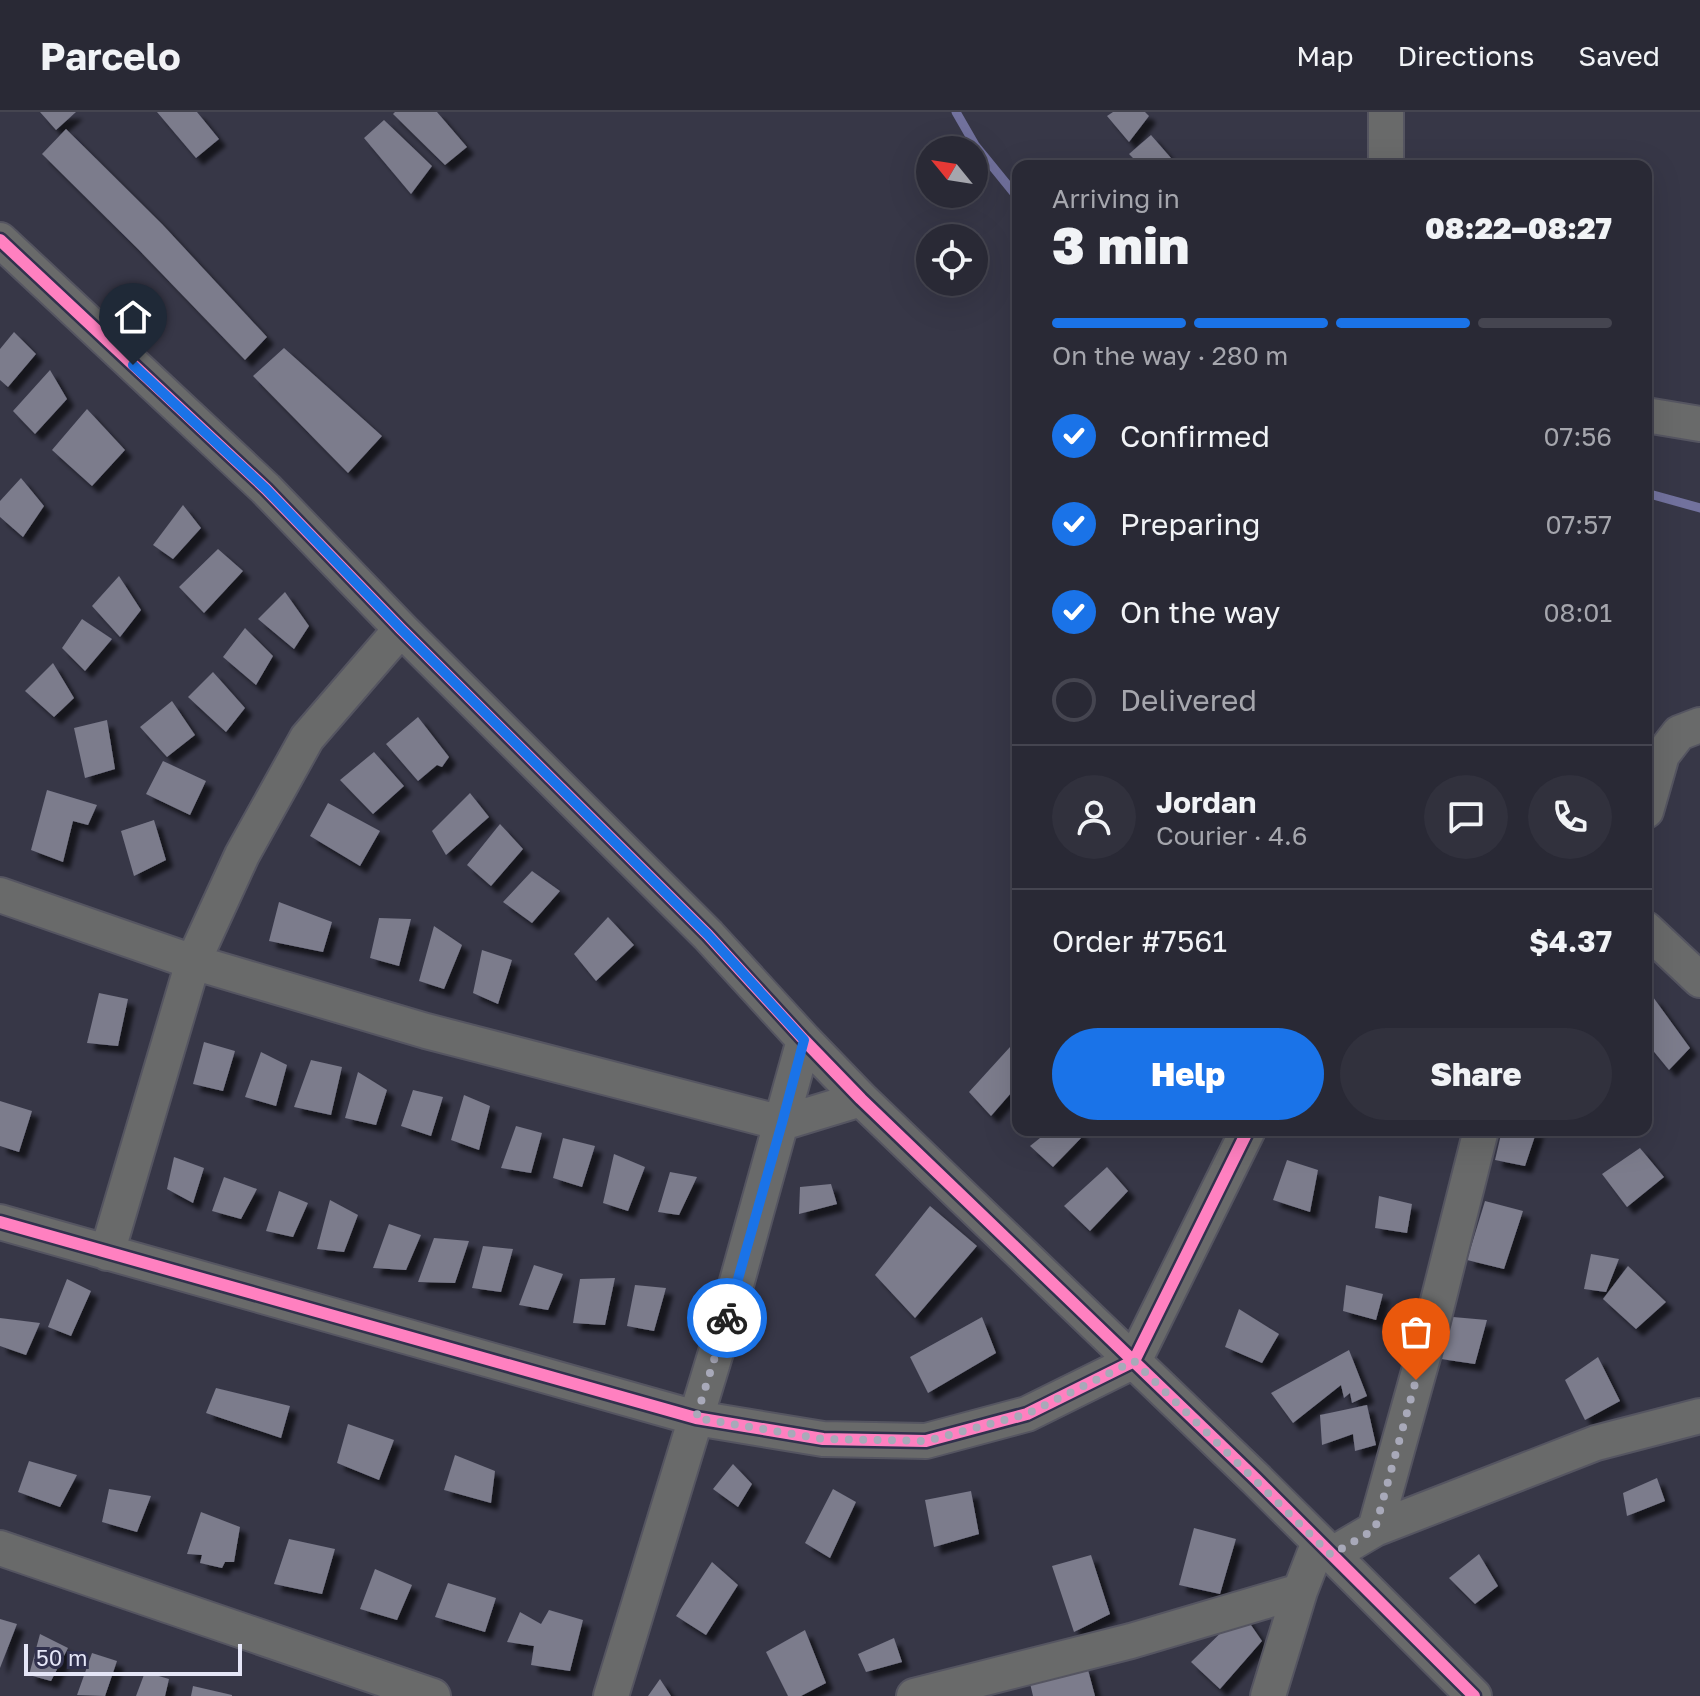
<!DOCTYPE html>
<meta charset="utf-8">
<style>
body{margin:0;font-family:"Golos Text",sans-serif;background:#31313d;color:#f1f3f6;height:100vh;display:flex;flex-direction:column;font-size:30px;white-space:nowrap}
*{box-sizing:border-box;margin:0}
p{font-size:26px;color:#a5a6ad}
.icon{flex:none;width:44px;height:44px;fill:none;stroke:currentColor;stroke-width:2;stroke-linecap:round;stroke-linejoin:round}
.map{position:relative;flex:1;overflow:hidden}
.details{position:absolute;left:1012px;top:48px;width:640px;height:976px;display:flex;flex-direction:column;background:#292935;border-radius:16px;box-shadow:0 8px 32px #0002,0 0 0 2px #454550}
.details>*{flex:none}
.needle{width:52px;rotate:300deg}
.buttons{position:absolute;left:916px;top:24px;display:grid;gap:16px}
.buttons a{display:grid;place-items:center;width:72px;height:72px;border-radius:50%;background:#292935;box-shadow:0 8px 32px #0002,0 0 0 2px #454550;font-size:40px}
.scale{position:absolute;left:24px;bottom:20px;width:218px;box-sizing:border-box;padding-left:8px;border:4px solid #e5e6f7;border-top:0;font-size:22px;line-height:28px;white-space:nowrap;color:#e5e6f7;-webkit-text-stroke:6px #31314d;paint-order:stroke}
.pin{position:absolute;display:grid;place-items:center;width:68px;height:68px;color:#fff;margin:-82px -34px;border-radius:50% 50% 50% 0;rotate:-45deg;box-shadow:0 0 8px #0007}
.pin .icon{rotate:45deg}
.courier{position:absolute;display:grid;place-items:center;width:80px;height:80px;margin:-40px;border:6px solid #1a73e8;border-radius:50%;background:#fff;color:#222;box-shadow:0 2px 10px #0007}
.headline em{font-style:normal;font-weight:800}
.headline div{display:flex;flex-direction:column-reverse}
.headline{display:flex;align-items:center;justify-content:space-between;height:136px;padding:0 40px}
h1{font-size:52px;font-weight:800;line-height:60px}
.bar{display:grid;grid-template-columns:repeat(4,1fr);gap:12px 8px;align-content:center;height:96px;padding:0 40px}
.bar i{height:10px;border-radius:6px;background:#454550}
.bar .active{background:#1a73e8}
.bar p{grid-column:span 4}
.line{display:flex;align-items:center;gap:20px;padding:0 40px;border-top:2px solid #454550}
.line div{flex:1}
.round{display:grid;place-items:center;flex:none;width:84px;height:84px;border-radius:42px;background:#31313d}
ol{padding:0 40px;list-style:none}
li{display:flex;align-items:center;gap:24px;height:88px}
li p{margin-inline-start:auto}
li .icon{padding:8px;border-radius:50%;background:#1a73e8;color:#fff;stroke-width:4}
li:last-child{color:#a5a6ad}
li i{width:44px;height:44px;border:4px solid #454550;border-radius:50%}
.button{display:flex;gap:16px;margin-top:auto;padding:16px 40px}
.button a{flex:1;height:92px;border-radius:48px;background:#1a73e8;color:#fff;font-size:32px;font-weight:800;line-height:92px;text-align:center}
.button a+a{background:#31313d;color:#f1f3f6}
header{display:flex;align-items:center;gap:48px;box-sizing:border-box;height:112px;padding:0 40px;background:#292935;border-bottom:2px solid #454550}
header strong{font-size:38px}
nav{display:flex;gap:44px;margin-inline-start:auto;font-size:28px}
.map>svg:first-child{display:block}
.lines{fill:none;stroke-linecap:round;stroke-linejoin:round}
.stream{stroke:#72729e;stroke-width:9}
.building{fill:#7b7b8c;filter:url(#shadow)}
.street-casing{stroke:#555561;stroke-width:38}
.street{stroke:#696a6a;stroke-width:34}
.cycleway-casing{stroke:#31314d;stroke-width:17}
.cycleway{stroke:#ff80c0;stroke-width:12}
.done{stroke:#a8a9b9;stroke-width:8;stroke-dasharray:0 14.4}
.route{stroke:#1a73e8;stroke-width:10}
</style>
<header>
<strong>Parcelo</strong>
<nav><a>Map</a><a>Directions</a><a>Saved</a></nav>
</header>
<div class="map">
<svg width="1700" height="1584" viewBox="0 0 1700 1584">
<defs>
<filter id="shadow"><feDropShadow dx="7" dy="7" stdDeviation="2" flood-color="#0009"/></filter>
</defs>
<rect width="100%" height="100%" fill="#373747"/>
<g class="lines">
<path class="stream" d="M 956,0 L 975,33 L 1018,86
M 1646,381 L 1700,396"/>
</g>
<path class="building" d="M 40,0 L 76,0 L 56,18 Z
M 157,0 L 197,0 L 219,27 L 196,46 Z
M 395,0 L 437,0 L 467,35 L 445,53 L 393,2 Z
M 1113,0 L 1145,0 L 1149,4 L 1129,30 L 1107,4 Z
M 384,8 L 432,54 L 411,82 L 364,26 Z
M 66,17 L 162,112 L 267,225 L 245,248 L 138,137 L 42,42 Z
M 1151,23 L 1171,46 L 1163,54 L 1141,54 L 1129,42 Z
M 14,220 L 36,242 L 8,275 L 0,268 L 0,237 Z
M 284,236 L 382,324 L 348,361 L 253,264 Z
M 50,258 L 67,287 L 35,322 L 13,299 Z
M 87,297 L 125,338 L 92,374 L 52,338 Z
M 21,366 L 44,394 L 23,425 L 0,405 L 0,389 Z
M 183,393 L 201,416 L 173,447 L 153,433 Z
M 218,437 L 243,459 L 204,501 L 179,475 Z
M 119,464 L 141,498 L 120,525 L 92,494 Z
M 285,480 L 309,514 L 294,537 L 258,507 Z
M 82,507 L 112,527 L 85,559 L 62,536 Z
M 245,516 L 273,544 L 256,573 L 223,545 Z
M 53,551 L 74,586 L 54,605 L 25,579 Z
M 213,560 L 245,596 L 226,620 L 188,585 Z
M 172,589 L 195,623 L 167,645 L 140,615 Z
M 418,605 L 449,645 L 442,655 L 437,653 L 418,669 L 386,632 Z
M 107,608 L 115,657 L 85,666 L 74,616 Z
M 374,640 L 404,674 L 373,702 L 340,668 Z
M 163,649 L 206,669 L 190,703 L 146,682 Z
M 47,678 L 97,693 L 88,713 L 73,709 L 63,750 L 31,738 Z
M 470,681 L 489,705 L 446,743 L 432,719 Z
M 328,691 L 380,719 L 360,754 L 310,724 Z
M 154,708 L 166,748 L 134,764 L 121,719 Z
M 500,712 L 523,737 L 491,774 L 467,753 Z
M 532,759 L 560,779 L 532,811 L 503,790 Z
M 279,790 L 332,810 L 323,840 L 269,829 Z
M 608,805 L 634,833 L 596,869 L 574,842 Z
M 379,806 L 411,807 L 399,854 L 370,846 Z
M 434,814 L 462,833 L 444,877 L 419,869 Z
M 482,838 L 512,848 L 498,892 L 473,881 Z
M 99,881 L 128,887 L 118,934 L 87,931 Z
M 1653,885 L 1690,936 L 1669,958 L 1646,930 L 1646,892 Z
M 204,930 L 235,939 L 223,979 L 193,972 Z
M 1010,935 L 1018,946 L 1018,973 L 991,1004 L 969,980 Z
M 261,940 L 287,953 L 276,994 L 245,985 Z
M 311,948 L 342,955 L 331,1003 L 294,995 Z
M 358,960 L 387,978 L 376,1013 L 345,1006 Z
M 413,978 L 443,985 L 431,1024 L 401,1014 Z
M 464,983 L 490,994 L 479,1038 L 451,1028 Z
M 0,989 L 32,999 L 19,1040 L 0,1034 Z
M 516,1014 L 542,1021 L 531,1061 L 501,1056 Z
M 1050,1018 L 1078,1018 L 1082,1025 L 1053,1055 L 1030,1034 Z
M 1502,1018 L 1537,1018 L 1525,1054 L 1495,1048 Z
M 563,1026 L 595,1034 L 582,1075 L 553,1066 Z
M 1640,1036 L 1664,1065 L 1627,1095 L 1602,1062 Z
M 614,1042 L 645,1055 L 628,1099 L 603,1091 Z
M 174,1045 L 204,1056 L 193,1091 L 167,1077 Z
M 1287,1048 L 1318,1058 L 1310,1100 L 1273,1088 Z
M 1107,1055 L 1128,1079 L 1090,1119 L 1064,1094 Z
M 670,1060 L 697,1065 L 679,1103 L 658,1100 Z
M 224,1065 L 257,1077 L 241,1107 L 212,1099 Z
M 831,1072 L 837,1092 L 799,1102 L 800,1075 Z
M 279,1079 L 308,1091 L 293,1125 L 266,1119 Z
M 1379,1084 L 1412,1092 L 1407,1121 L 1375,1116 Z
M 330,1088 L 358,1103 L 344,1140 L 317,1137 Z
M 1485,1089 L 1523,1099 L 1504,1157 L 1467,1148 Z
M 930,1094 L 977,1134 L 915,1206 L 875,1163 Z
M 389,1112 L 421,1123 L 406,1158 L 373,1156 Z
M 434,1126 L 469,1129 L 455,1171 L 418,1170 Z
M 483,1134 L 513,1137 L 501,1180 L 472,1176 Z
M 1591,1142 L 1619,1147 L 1606,1180 L 1584,1177 Z
M 534,1153 L 563,1162 L 548,1198 L 519,1193 Z
M 1628,1154 L 1666,1190 L 1636,1217 L 1603,1187 Z
M 615,1166 L 605,1213 L 573,1211 L 580,1167 Z
M 67,1167 L 91,1179 L 71,1224 L 48,1215 Z
M 635,1173 L 666,1176 L 654,1219 L 627,1214 Z
M 1346,1173 L 1383,1182 L 1376,1208 L 1343,1199 Z
M 1239,1197 L 1279,1222 L 1262,1251 L 1225,1235 Z
M 982,1205 L 996,1241 L 928,1281 L 910,1245 Z
M 1453,1205 L 1487,1208 L 1475,1252 L 1441,1247 Z
M 0,1206 L 40,1211 L 26,1243 L 0,1234 Z
M 1349,1238 L 1367,1284 L 1352,1291 L 1350,1281 L 1344,1286 L 1341,1273 L 1293,1311 L 1271,1281 Z
M 1598,1245 L 1620,1289 L 1585,1308 L 1565,1268 Z
M 216,1276 L 290,1294 L 281,1326 L 206,1301 Z
M 1367,1293 L 1376,1333 L 1355,1339 L 1353,1322 L 1322,1333 L 1320,1303 Z
M 348,1312 L 394,1328 L 379,1368 L 337,1351 Z
M 455,1343 L 495,1359 L 491,1391 L 444,1378 Z
M 29,1349 L 77,1363 L 60,1395 L 18,1380 Z
M 733,1352 L 752,1372 L 738,1395 L 713,1377 Z
M 1657,1366 L 1665,1389 L 1627,1404 L 1623,1381 Z
M 109,1377 L 151,1384 L 137,1420 L 102,1410 Z
M 833,1377 L 856,1390 L 830,1446 L 805,1431 Z
M 971,1379 L 979,1422 L 934,1435 L 925,1388 Z
M 201,1400 L 240,1415 L 234,1450 L 225,1450 L 222,1456 L 200,1451 L 202,1443 L 187,1442 Z
M 1194,1416 L 1236,1427 L 1220,1482 L 1179,1473 Z
M 289,1427 L 335,1437 L 322,1482 L 274,1472 Z
M 1479,1442 L 1498,1474 L 1475,1492 L 1449,1466 Z
M 1091,1443 L 1110,1502 L 1074,1520 L 1052,1454 Z
M 712,1450 L 738,1473 L 706,1523 L 676,1504 Z
M 375,1457 L 412,1473 L 397,1508 L 360,1497 Z
M 448,1471 L 496,1486 L 485,1520 L 435,1505 Z
M 549,1498 L 583,1508 L 570,1559 L 531,1553 L 534,1534 L 507,1530 L 520,1500 L 541,1512 Z
M 1242,1500 L 1262,1529 L 1220,1577 L 1191,1550 Z
M 0,1507 L 17,1512 L 0,1556 Z
M 805,1518 L 826,1571 L 801,1584 L 788,1584 L 766,1540 Z
M 40,1522 L 68,1536 L 51,1569 L 29,1563 Z
M 894,1526 L 902,1550 L 866,1560 L 858,1542 Z
M 92,1541 L 117,1549 L 105,1584 L 77,1583 Z
M 1087,1554 L 1095,1584 L 1033,1584 L 1029,1567 Z
M 145,1560 L 169,1567 L 165,1584 L 136,1584 Z
M 660,1567 L 671,1584 L 648,1584 Z
M 193,1574 L 232,1583 L 232,1584 L 191,1584 Z"/>
<g class="lines">
<g class="street-casing">
<path id="street" d="M 1386,0 L 1386,54
M 0,128 L 266,377 L 401,517 L 708,823 L 804,928 L 861,987 L 1256,1367 L 1474,1584
M 1646,303 L 1700,312
M 1646,699 L 1662,643 L 1679,621 L 1700,613
M 0,783 L 193,850 L 426,919 L 782,1011 L 861,987
M 1646,817 L 1700,868
M 0,1110 L 696,1306 L 823,1327 L 926,1329 L 1027,1302 L 1134,1249 L 1248,1018
M 107,1141 L 193,850 L 242,743 L 307,626 L 401,517
M 1375,1417 L 1596,1331 L 1700,1304
M 0,1436 L 433,1584
M 1331,1443 L 1375,1417 L 1433,1209 L 1481,1018
M 611,1584 L 731,1191 L 804,928
M 914,1584 L 1131,1529 L 1300,1479
M 1268,1584 L 1300,1479 L 1319,1430"/>
</g>
<use href="#street" class="street"/>
<g class="cycleway-casing">
<path id="cycleway" d="M 0,128 L 266,377 L 401,517 L 708,823 L 804,928 L 861,987 L 1256,1367 L 1474,1584
M 0,1110 L 696,1306 L 823,1327 L 926,1329 L 1027,1302 L 1134,1249 L 1248,1018"/>
</g>
<use href="#cycleway" class="cycleway"/>
</g>
<g class="lines">
<path class="done" d="M 727,1206 L 696,1306 L 823,1327 L 926,1329 L 1027,1302 L 1134,1249 L 1331,1443 L 1375,1417 L 1416,1268"/>
<path class="route" d="M 133,253 L 266,377 L 401,517 L 708,823 L 804,928 L 782,1011 L 727,1206"/>
</g>
</svg>
<div class="buttons">
<a><svg class="needle" viewBox="-14 -14 28 28"><path d="M0-13l5 13h-10z" fill="#e53935"/><path d="M0 13l5-13h-10z" fill="#a5a6ad"/></svg></a>
<a><svg class="icon" aria-label="locate" viewBox="0 0 24 24"><circle cx="12" cy="12" r="6"/><path d="M12 2v4M12 18v4M2 12h4M18 12h4"/></svg></a>
</div>
<div class="scale">50 m</div>
<div class="pin" style="left:1416px;top:1268px;background:#ea580c"><svg class="icon" aria-label="bag" viewBox="0 0 24 24"><path d="M5 8h14l-1 12H6zM9 8a3 3 0 0 1 6 0"/></svg></div>
<div class="pin" style="left:133px;top:253px;background:#1f2937"><svg class="icon" aria-label="home" viewBox="0 0 24 24"><path d="M3 11l9-7 9 7M6 9v11h12V9"/></svg></div>
<div class="courier" style="left:727px;top:1206px"><svg class="icon" aria-label="bike" viewBox="0 0 24 24"><circle cx="6" cy="16" r="4"/><circle cx="18" cy="16" r="4"/><path d="M6 16l4-8h5l3 8M10 8l3 8H6M13 5h3"/></svg></div>
<section class="details">
<div class="headline"><div><h1>3 min</h1><p>Arriving in</p></div><em>08:22–08:27</em></div>
<div class="bar"><i class="active"></i><i class="active"></i><i class="active"></i><i></i><p>On the way · 280 m</p></div>
<ol>
<li><svg class="icon" aria-label="check" viewBox="0 0 24 24"><path d="M5 12l5 5 9-10"/></svg>Confirmed<p>07:56</p></li>
<li><svg class="icon" aria-label="check" viewBox="0 0 24 24"><path d="M5 12l5 5 9-10"/></svg>Preparing<p>07:57</p></li>
<li><svg class="icon" aria-label="check" viewBox="0 0 24 24"><path d="M5 12l5 5 9-10"/></svg>On the way<p>08:01</p></li>
<li><i></i>Delivered</li>
</ol>
<div class="line" style="height:144px"><a class="round"><svg class="icon" aria-label="person" viewBox="0 0 24 24"><circle cx="12" cy="8" r="4"/><path d="M4 21q1-7 8-7t8 7"/></svg></a><div><b>Jordan</b><p>Courier · 4.6</p></div><a class="round"><svg class="icon" aria-label="chat" viewBox="0 0 24 24"><path d="M4 5h16v11H9l-5 4z"/></svg></a><a class="round"><svg class="icon" aria-label="phone" viewBox="0 0 24 24"><path d="M5 4h4l2 5-3 2q2 4 5 5l2-3 5 2v4C11 20 4 13 5 4z"/></svg></a></div>
<div class="line" style="height:104px"><div>Order #7561</div><b>$4.37</b></div>
<div class="button"><a>Help</a><a>Share</a></div>
</section>
</div>
